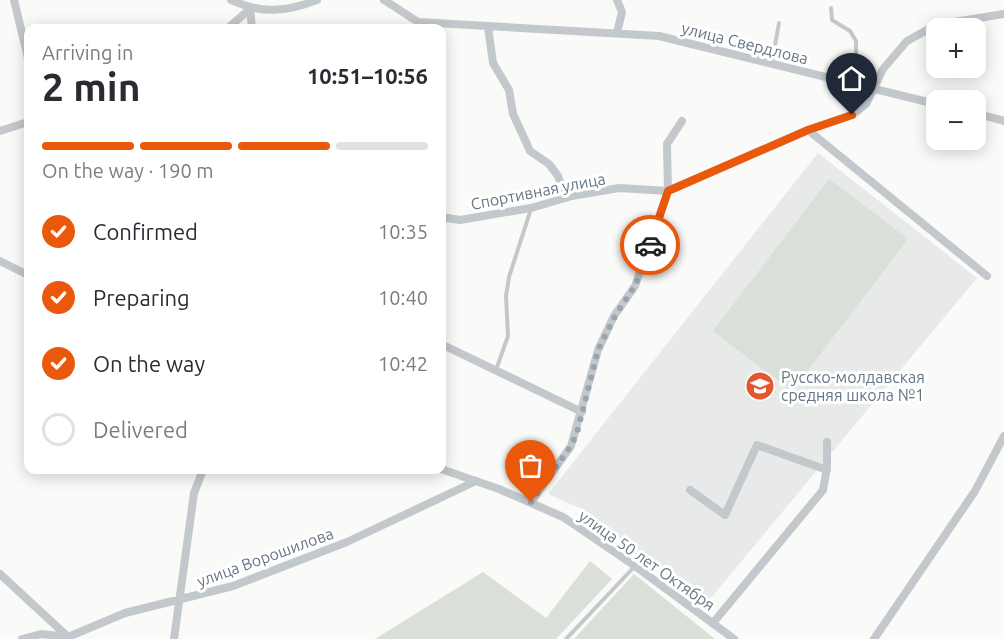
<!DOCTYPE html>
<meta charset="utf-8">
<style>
body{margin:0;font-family:Ubuntu,sans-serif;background:#f7f7f7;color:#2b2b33;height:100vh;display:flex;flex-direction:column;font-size:22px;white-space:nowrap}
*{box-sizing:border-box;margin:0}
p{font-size:20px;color:#7c7c81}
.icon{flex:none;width:33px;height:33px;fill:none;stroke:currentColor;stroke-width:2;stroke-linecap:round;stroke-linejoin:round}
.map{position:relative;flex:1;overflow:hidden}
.panel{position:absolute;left:24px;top:24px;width:422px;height:450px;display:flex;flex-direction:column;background:#fff;border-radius:12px;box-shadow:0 3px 15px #0003}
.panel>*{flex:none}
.fabs{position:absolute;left:926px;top:18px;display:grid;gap:12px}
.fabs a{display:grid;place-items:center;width:60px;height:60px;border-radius:12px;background:#fff;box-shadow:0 3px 15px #0003;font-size:30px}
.pin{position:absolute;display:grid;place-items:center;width:51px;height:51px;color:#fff;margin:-62px -26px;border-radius:50% 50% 50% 0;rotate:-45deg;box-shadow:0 0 6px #0007}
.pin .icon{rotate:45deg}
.courier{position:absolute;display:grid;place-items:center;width:60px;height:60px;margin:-30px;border:4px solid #ea580c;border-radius:50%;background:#fff;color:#222;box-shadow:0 2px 8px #0007}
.overview em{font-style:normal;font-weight:700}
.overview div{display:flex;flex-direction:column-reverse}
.overview{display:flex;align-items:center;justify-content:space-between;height:102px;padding:0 18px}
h1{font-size:39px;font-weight:700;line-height:45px}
.bar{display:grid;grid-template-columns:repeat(4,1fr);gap:9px 6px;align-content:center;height:72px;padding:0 18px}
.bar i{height:8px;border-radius:4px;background:#e1e1e2}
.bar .on{background:#ea580c}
.bar p{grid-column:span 4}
ol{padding:0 18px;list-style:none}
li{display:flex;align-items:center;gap:18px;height:66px}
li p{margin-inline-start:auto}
li .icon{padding:6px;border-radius:50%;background:#ea580c;color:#fff;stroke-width:4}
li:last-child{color:#7c7c81}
li i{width:33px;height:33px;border:3px solid #e1e1e2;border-radius:50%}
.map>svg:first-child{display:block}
.built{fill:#e8e9e9}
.green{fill:#dadfd7}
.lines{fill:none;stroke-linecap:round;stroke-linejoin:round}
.lane{stroke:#c3c8cc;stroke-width:4}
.street{stroke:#c3c8cc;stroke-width:8}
.done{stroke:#99a4ac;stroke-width:6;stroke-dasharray:0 10.8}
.route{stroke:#ea580c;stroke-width:8}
.labels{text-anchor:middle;stroke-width:6;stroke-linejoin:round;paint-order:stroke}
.street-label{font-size:16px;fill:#657683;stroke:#fff}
.poi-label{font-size:16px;fill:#657683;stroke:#fff;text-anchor:start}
</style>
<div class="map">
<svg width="1004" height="639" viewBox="0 0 1004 639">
<rect width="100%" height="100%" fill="#fafaf8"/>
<path class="built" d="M 818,153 L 977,278 L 705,605 L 586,511 L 548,494 Z"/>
<path class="green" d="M 829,179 L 908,239 L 792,391 L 713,331 Z
M 590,561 L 612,579 L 556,639 L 375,639 L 483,572 L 546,618 Z
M 634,574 L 715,639 L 574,639 Z"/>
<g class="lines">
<path class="lane" d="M 831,8 L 832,20 L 850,31 L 856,41 L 856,57 L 865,78 L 863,86
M 772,62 L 779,23
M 496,370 L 508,336 L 506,296 L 509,277 L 531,209
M 566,639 L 635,566"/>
<path class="street" d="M 14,0 L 28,58
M 231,0 C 261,14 286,12 317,0
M 384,0 L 418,22 L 659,36 L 936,104
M 250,9 L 252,28
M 488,27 L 493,63 L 509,90 L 513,114 L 526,142 L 530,151 L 549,164 L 558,176 L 566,198
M 228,28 L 250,9
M 617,33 L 622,12 L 617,0
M 975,113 L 1004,121
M 808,130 L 987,276
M 0,131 L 28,122
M 441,217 L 460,220 L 531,208 L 572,196 L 619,188 L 668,191 L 808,130 L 852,115 L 866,104 L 883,69 L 907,41 L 936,25 L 1004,14
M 0,261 L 28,275
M 441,344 L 582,412
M 441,469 L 499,489 L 563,517 L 635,566 L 734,639
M 690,490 L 725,515 L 757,445 L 827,470
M 531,502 L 571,446 L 598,350 L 614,316 L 635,286 L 668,191 L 667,144 L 682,121
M 0,574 L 67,636
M 713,623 L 823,490 L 827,468 L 827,442
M 22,639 L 41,634 L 68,637 L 125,613 L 233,586 L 347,542 L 476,481
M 174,639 L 194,493 L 203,470
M 874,639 L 975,491 L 1004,436"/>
</g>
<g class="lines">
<path class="done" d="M 531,502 L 571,446 L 577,433 L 598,350 L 615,316 L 635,286 L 650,245"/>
<path class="route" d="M 650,245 L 668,191 L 808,130 L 852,115"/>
</g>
<defs>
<g id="school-disc" transform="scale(1.5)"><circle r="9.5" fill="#e4572e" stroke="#fff"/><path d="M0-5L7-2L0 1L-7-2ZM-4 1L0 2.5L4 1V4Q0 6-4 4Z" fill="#fff"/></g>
</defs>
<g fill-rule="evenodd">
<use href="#school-disc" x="760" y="386"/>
</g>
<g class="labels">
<g class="street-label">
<text transform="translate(745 43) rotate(14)" y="6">улица Свердлова</text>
<text transform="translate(538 191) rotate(-11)" y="6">Спортивная улица</text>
<text transform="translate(265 557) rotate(-20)" y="6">улица Ворошилова</text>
<text transform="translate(647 560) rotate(35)" y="6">улица 50 лет Октября</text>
</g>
<g class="poi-label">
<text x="781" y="383">Русско-молдавская<tspan x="781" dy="18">средняя школа №1</tspan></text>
</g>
</g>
</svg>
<div class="fabs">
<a>+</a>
<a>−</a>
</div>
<div class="pin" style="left:531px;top:502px;background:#ea580c"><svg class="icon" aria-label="bag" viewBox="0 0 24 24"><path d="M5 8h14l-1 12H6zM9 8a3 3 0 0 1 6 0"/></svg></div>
<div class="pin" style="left:852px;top:115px;background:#1f2937"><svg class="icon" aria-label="home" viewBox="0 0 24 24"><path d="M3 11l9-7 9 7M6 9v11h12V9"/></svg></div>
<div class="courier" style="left:650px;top:245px"><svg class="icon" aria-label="car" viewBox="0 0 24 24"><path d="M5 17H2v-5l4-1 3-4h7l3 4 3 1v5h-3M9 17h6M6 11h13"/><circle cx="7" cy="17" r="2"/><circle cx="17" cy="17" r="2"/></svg></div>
<section class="panel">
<div class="overview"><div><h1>2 min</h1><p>Arriving in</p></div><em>10:51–10:56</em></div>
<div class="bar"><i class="on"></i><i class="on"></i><i class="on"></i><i></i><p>On the way · 190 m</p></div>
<ol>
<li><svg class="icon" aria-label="check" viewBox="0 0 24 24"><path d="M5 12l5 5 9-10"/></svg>Confirmed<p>10:35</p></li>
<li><svg class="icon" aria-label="check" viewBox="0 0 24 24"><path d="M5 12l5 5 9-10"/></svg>Preparing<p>10:40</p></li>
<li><svg class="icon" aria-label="check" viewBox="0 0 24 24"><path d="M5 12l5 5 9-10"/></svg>On the way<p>10:42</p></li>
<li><i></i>Delivered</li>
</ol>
</section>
</div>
